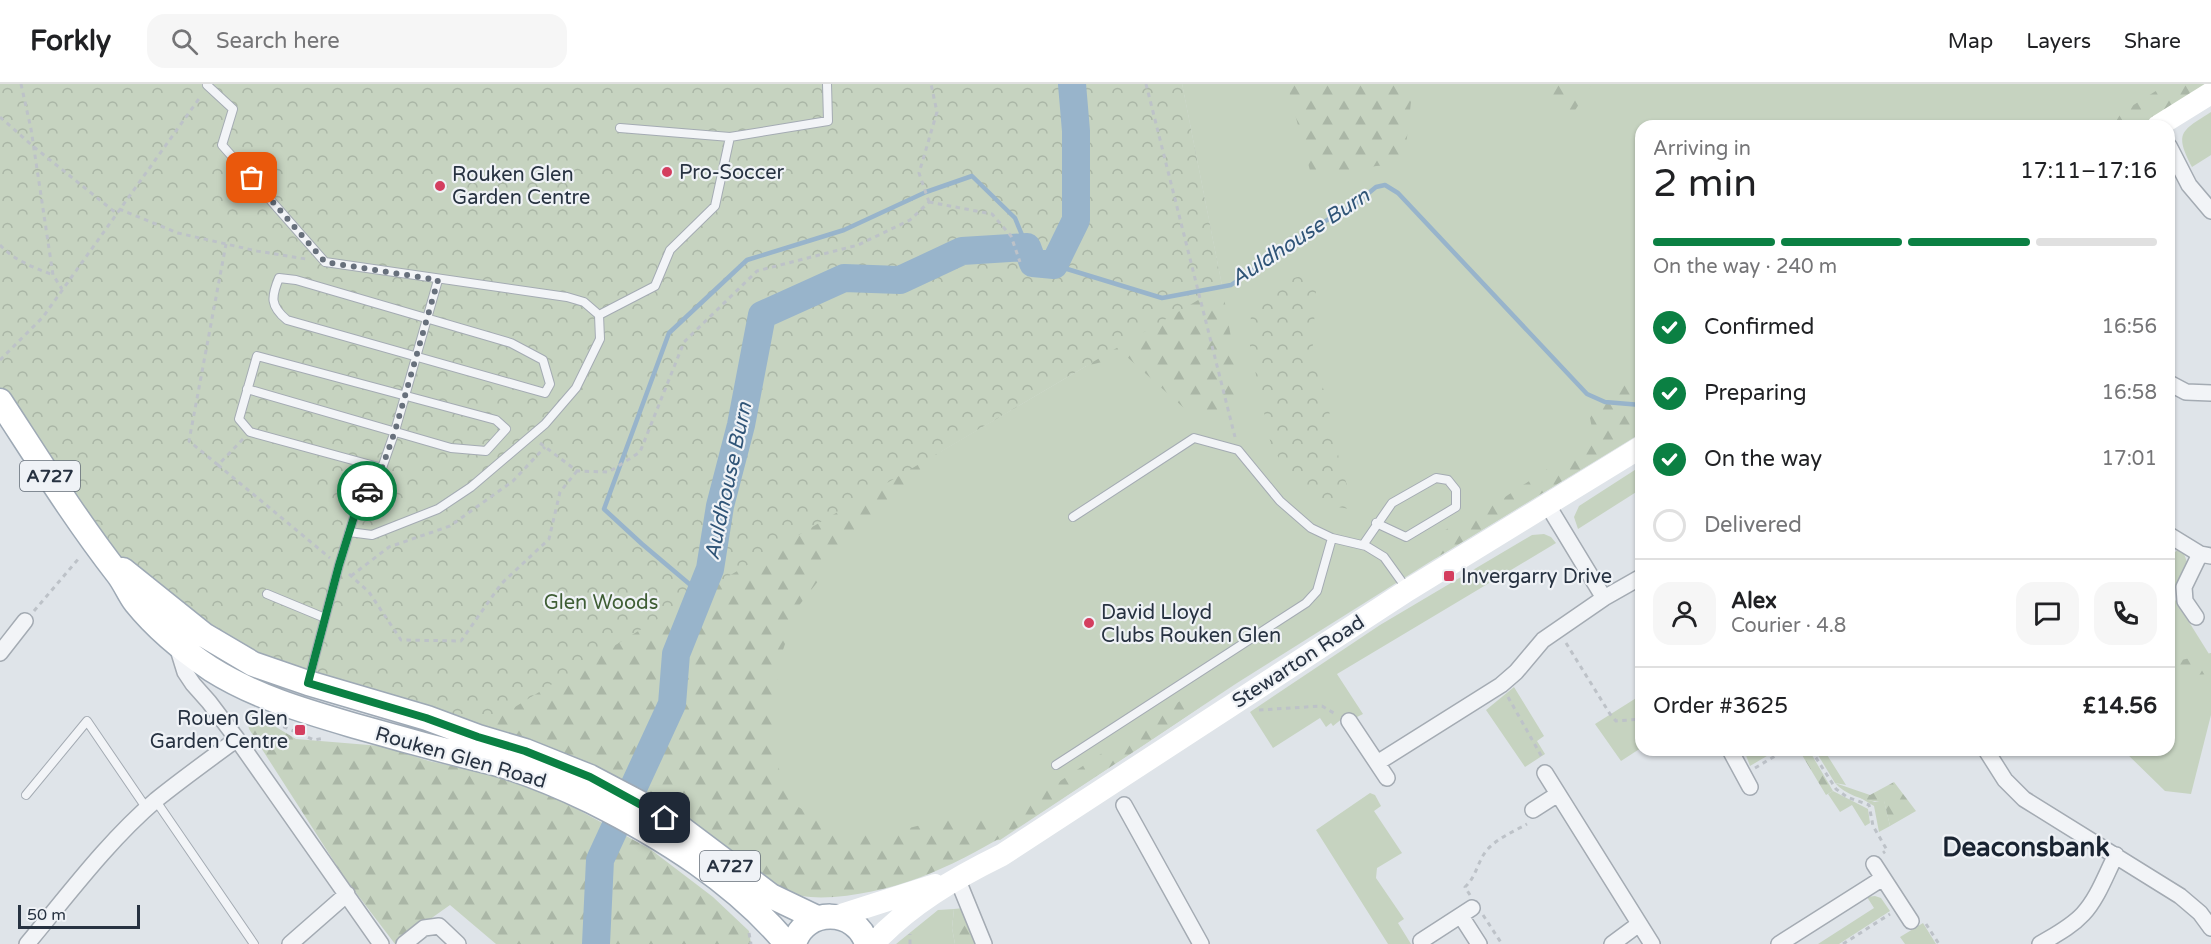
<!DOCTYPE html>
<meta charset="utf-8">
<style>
body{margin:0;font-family:"Varela Round",sans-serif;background:#f6f6f6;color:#202124;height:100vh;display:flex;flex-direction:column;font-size:22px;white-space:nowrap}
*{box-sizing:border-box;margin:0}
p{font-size:20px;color:#757577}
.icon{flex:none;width:33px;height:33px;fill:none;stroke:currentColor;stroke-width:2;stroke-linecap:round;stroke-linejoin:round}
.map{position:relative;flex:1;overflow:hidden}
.sheet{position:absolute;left:1635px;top:36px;width:540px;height:636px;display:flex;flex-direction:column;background:#fff;border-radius:18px;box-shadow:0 2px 4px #0004}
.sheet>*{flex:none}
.scale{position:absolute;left:18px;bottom:15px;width:122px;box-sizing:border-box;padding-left:6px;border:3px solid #273241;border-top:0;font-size:16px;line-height:21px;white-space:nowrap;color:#273241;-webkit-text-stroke:4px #eff2f6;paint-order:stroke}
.pin{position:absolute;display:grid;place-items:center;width:51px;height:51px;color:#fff;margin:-26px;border-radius:12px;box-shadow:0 3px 9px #0006}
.courier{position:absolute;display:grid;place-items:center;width:60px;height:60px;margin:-30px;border:4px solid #0b8043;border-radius:50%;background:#fff;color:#222;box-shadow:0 2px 8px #0007}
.overview em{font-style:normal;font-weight:600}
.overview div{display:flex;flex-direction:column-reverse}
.overview{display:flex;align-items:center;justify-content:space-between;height:102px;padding:0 18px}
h1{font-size:39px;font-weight:600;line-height:45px}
.bar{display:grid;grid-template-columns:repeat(4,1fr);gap:9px 6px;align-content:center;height:72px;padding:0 18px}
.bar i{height:8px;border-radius:4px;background:#e0e0e0}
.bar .current{background:#0b8043}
.bar p{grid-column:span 4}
.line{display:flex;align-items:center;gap:15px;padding:0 18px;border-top:2px solid #e0e0e0}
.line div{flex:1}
.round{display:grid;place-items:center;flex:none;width:63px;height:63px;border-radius:18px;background:#f6f6f6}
ol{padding:0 18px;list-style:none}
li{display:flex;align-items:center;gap:18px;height:66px}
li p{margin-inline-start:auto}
li .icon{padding:6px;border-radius:50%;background:#0b8043;color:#fff;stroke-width:4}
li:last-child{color:#757577}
li i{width:33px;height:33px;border:3px solid #e0e0e0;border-radius:50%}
header{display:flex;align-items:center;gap:36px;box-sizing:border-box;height:84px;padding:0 30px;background:#fff;border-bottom:2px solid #e0e0e0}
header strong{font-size:28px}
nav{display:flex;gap:33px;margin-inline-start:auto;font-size:21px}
.search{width:420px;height:54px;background:#f6f6f6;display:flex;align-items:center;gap:15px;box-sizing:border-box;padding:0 21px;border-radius:18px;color:#757577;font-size:22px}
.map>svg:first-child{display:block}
.green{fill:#c6d3c0}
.forest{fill:url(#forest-firs)}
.park{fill:url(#park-crowns)}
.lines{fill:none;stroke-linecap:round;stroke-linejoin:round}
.stream{stroke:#98b4cb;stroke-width:4.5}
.river{stroke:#98b4cb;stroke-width:28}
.service-casing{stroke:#a4abb3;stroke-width:10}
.minor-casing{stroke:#a4abb3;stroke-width:18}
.primary-casing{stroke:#9ea9b5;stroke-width:27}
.path{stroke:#bdc2c8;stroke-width:3;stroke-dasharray:4.5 4.5;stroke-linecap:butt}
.service{stroke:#f2f4f7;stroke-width:8}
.minor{stroke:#f2f4f7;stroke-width:15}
.secondary{stroke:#fff;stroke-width:22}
.primary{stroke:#fff;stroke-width:24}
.done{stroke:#67707c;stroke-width:6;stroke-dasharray:0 10.8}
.route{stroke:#0b8043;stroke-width:8}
.poi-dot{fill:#d43e5f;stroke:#eff2f6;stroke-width:2}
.labels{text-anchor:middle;stroke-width:4.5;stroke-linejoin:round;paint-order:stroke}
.shield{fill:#eff2f6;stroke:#636c77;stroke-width:1.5}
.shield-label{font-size:18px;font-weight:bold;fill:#273241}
.poi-label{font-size:20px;fill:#273241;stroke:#eff2f6;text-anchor:start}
.park-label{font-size:20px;fill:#3e5d34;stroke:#eff2f6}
.street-label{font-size:20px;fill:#273241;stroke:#eff2f6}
.water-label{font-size:21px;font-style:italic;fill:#2f5477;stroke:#eff2f6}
.district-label{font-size:26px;font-weight:bold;fill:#192331;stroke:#eff2f6}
</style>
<header>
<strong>Forkly</strong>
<div class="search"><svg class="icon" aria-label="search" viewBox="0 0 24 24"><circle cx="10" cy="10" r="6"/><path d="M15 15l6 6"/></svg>Search here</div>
<nav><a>Map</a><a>Layers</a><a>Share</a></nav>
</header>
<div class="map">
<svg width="2211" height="860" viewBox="0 0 2211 860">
<defs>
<pattern id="forest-firs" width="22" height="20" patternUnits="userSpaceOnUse" patternTransform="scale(1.5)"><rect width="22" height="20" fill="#c6d3c0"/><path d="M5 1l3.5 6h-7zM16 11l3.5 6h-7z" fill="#aab6a6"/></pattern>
<pattern id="park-crowns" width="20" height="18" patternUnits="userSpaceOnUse" patternTransform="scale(1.5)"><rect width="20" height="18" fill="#c6d3c0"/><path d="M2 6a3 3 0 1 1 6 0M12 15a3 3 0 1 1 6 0" fill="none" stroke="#aab6a6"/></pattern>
</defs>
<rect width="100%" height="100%" fill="#dfe4e9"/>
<path class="green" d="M 1182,0 L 2210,0 L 2142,42 L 1641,42 L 1641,349 L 1428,479 L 1237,599 L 1000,756 L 735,770 C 707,748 680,726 649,709 C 623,695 596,684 569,673 L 700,509 L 1222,202 Z
M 2211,28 L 2211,71 L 2192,83 C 2174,49 2181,47 2211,28 Z
M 1641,382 L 1641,405 L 1578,445 L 1574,433 L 1579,422 Z
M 1544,450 L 1551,453 L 1556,459 L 1337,590 L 1363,630 L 1357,633 L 1348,630 L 1333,642 L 1331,639 L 1326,643 L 1320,634 L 1273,664 L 1250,628 L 1380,541 L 1532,451 Z
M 2178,465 L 2183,467 L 2187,478 L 2175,505 L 2174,514 L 2209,570 L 2211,569 L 2211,631 L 2191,710 L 2165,707 L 2123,666 L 2169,666 L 2169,475 Z
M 1514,603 L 1544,652 L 1537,657 L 1545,670 L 1525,683 L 1486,626 Z
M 1641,611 L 1641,664 L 1621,677 L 1595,640 Z
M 1815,666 L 1824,666 L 1846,701 L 1835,699 Z
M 1833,707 L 1868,725 L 1870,739 L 1865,742 L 1852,721 L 1840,728 L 1828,710 Z
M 1370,709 L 1375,711 L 1381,722 L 1374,727 L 1402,769 L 1377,784 L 1376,794 L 1404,835 L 1398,839 L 1411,860 L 1388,860 L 1316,746 Z
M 1859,713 L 1875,718 L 1884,716 L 1890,742 L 1879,748 L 1874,722 Z
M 1875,812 L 1881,814 L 1890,827 L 1839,860 L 1818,860 L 1874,824 L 1867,813 Z
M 954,825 L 952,844 L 955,860 L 896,860 L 938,826 Z
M 1923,839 L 1936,860 L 1905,860 L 1900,853 Z"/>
<path class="forest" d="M 1182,0 L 1222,202 L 1236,282 L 1235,324 L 1206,333 L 1185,325 L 1126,272 L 1086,282 L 942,367 L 883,421 L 830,482 L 797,524 L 780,575 L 774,628 L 777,681 L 797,722 L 836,747 L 881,751 L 937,737 L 977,730 L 990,744 L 1189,611 L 1200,623 C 1158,652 1115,680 1072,708 C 998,757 925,806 834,813 C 817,814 797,814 782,805 C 773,799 765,791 757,785 C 734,768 712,749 688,733 C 625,690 553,668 481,644 Z
M 1287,0 L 1413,0 L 1404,80 L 1376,82 L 1312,94 Z
M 1540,0 L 1592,0 L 1572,31 Z
M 2167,0 L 2210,0 L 2142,42 L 2100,42 Z
M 1641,288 L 1641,349 L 1436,474 L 1436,451 L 1502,415 L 1594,354 L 1587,319 L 1626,290 Z
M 2211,569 L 2211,590 L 2174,592 L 2169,594 L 2169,579 Z
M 249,629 L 256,631 L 296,655 L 381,662 L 429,677 L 485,689 L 555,713 L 650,765 L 713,813 L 749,847 L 751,860 L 496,860 L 450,821 L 395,860 L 344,793 L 249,645 L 247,635 Z
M 1744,666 L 1777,666 L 1750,682 Z
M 1799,666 L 1809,666 L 1833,707 L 1826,711 Z
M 1894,698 L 1916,727 L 1890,742 L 1884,717 C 1868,719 1846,711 1835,699 L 1870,711 Z
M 964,824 L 978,860 L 955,860 L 952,844 L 954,825 Z"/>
<path class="park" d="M 0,0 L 1182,0 L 1222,202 L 700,509 L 481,644 L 276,588 L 136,496 L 0,317 Z
M 1304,192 L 1316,206 L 1312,275 L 1326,312 L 1340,380 L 1351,413 L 1349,425 L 1327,421 L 1286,386 L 1271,361 L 1250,263 L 1251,223 L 1280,196 Z"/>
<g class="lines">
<path class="stream" d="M 1054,181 L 1162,214 L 1231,201 L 1336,130 L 1354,121 L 1376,103 L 1385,101 L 1398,109 L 1587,310 L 1605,318 L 1641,321
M 700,509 L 642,460 L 604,425 L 669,249 L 747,176 L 844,146 L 926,108 L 972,92 L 1015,134 L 1027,163"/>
<path class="river" d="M 596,860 L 600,776 L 672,620 L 676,570 L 710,485 L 720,422 L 741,341 L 762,231 L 844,194 L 900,196 L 962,167 L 1027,163 L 1033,179 L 1054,181 L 1076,136 L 1076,47 L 1072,0"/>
<g class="service-casing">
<path id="service" d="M 207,1 L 233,25 L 222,61 L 325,178 L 567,213 L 584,218 L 599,231 L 600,255 L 576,304 L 545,340 L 471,403 L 438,425 L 372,451 L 349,448
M 620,44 L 730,53
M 279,194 L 296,196 L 511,259 L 543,276 L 550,300 L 545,309 L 287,236 C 270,222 271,213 279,194 Z
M 599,231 L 655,202 L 670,166 L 715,122 L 730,53 L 828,37 L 827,0
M 247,305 L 451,364 L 486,367 L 506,345 L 496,336 L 257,272 L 239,335 L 250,348 L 382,384
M 1073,433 L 1194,354 L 1238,366 L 1280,417 L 1311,444 L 1332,454 L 1366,462 L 1384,473 L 1407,505
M 1363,461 L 1392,419 L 1436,394 L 1448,396 L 1456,406 L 1456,423 L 1406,453 L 1376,439
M 267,510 L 325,534
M 309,595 L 339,481 L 358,420 L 382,384 L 395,347 L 438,196
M 1056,681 L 1306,519 L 1317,507 L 1332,454
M 26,711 L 87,637 L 147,725
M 156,717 L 254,860"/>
</g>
<g class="minor-casing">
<path id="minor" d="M 2169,62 L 2189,101 L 2211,127
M 2169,299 L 2186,308 L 2211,309
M 1547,420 L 1604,514 L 1641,493
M 2169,451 L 2200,470 L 2211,472
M 2196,533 L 2185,517 L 2184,503 L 2200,470
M 176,559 L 185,588 L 193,600 L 209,618 L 237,655 L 381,860
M 0,569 L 25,537
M 1349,637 L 1387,694
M 1730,666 L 1750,703
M 1986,666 L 2005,696 L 2024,715 L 2180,812 L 2200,829 L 2211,844
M 1377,679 L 1501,601 L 1516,588 L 1543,556 L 1604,514
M 1545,689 L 1652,860
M 1124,721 L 1201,860
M 1533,726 L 1558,710
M 1874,780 L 1911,837
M 957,794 L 984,860
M 1461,832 L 1479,860
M 1421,857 L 1472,824
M 27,860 C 68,811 107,758 156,716 C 182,695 210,675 237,655
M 290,860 L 347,810
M 404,860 L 424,844 L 439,842 L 458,860
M 1612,860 L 1639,840
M 1779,860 L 1883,794
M 2040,860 C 2055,851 2071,843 2083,830 C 2098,814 2106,790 2116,771"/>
</g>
<g class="primary-casing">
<path id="primary" d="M 0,317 C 38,375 75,435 118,490 C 125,499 129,510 136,519 C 157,545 184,567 211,585 C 257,614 308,628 359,643 C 404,656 449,668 494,679 C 527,688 560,702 591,717 C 663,753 735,798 787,860
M 123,486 L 204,551 L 253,580 L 308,599 L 427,634 L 478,653 L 525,667 L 590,693 L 647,723 L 682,745 L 771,812 L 817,834
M 794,860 C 804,823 857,824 867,860"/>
</g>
<path class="path" d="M 21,0 L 31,45 L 53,191 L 62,205
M 1146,0 L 1235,353
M 0,33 L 34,63 L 116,129
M 929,118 L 919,89 L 937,28 L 931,0
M 929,118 L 992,130 L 1011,152 L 1020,178
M 119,125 L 178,149 L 257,167 L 306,175
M 0,161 C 15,177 33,183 53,191
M 0,276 L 43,233 L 201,12
M 243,355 L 218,381 L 330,474
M 540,359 L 577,387 L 609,388 L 640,368 L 684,258 L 757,187 L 858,161 L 910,136 L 929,118
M 218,381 L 189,357 L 226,160
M 349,490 L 369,508 L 401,556 L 461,557 L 501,500 L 549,455 L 560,408 L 577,387
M 351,492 L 389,463 L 450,442 L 513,397 L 545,363
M 34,527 L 80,473
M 1566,559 L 1610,630 L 1616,637 L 1641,635
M 1508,613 L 1543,675
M 1259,626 L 1322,622 L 1337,631
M 275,639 L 314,656 L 325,654
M 1811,666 L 1836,705 L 1847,713 L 1869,721 L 1873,742 L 1887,766 L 1883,769
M 1755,684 L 1785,666
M 1470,811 L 1465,803 C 1475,794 1477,781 1484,770 C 1493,756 1513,748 1527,740
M 1483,831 L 1502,860
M 1926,840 L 1939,860
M 749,849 L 751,860
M 910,860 L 910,850
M 1843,860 L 1890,830"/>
<use href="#service" class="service"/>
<use href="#minor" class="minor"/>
<path class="secondary" d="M 2158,42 L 2211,9
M 838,832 L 935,801
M 873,860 C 909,821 955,794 1002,771 L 1408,506 L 1641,363"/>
<use href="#primary" class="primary"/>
</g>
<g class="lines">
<path class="done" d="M 252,94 L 325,178 L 438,196 L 395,347 L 382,384 L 367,407"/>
<path class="route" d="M 367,407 L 358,420 L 339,481 L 308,599 L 426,634 L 478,653 L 525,667 L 590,693 L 665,734"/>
</g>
<g class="poi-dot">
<circle cx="667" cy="88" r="6"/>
<circle cx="440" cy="102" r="6"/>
<rect x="1443" y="486" width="12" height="12" rx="3"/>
<circle cx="1089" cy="539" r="6"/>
<rect x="294" y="640" width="12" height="12" rx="3"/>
</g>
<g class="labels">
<g class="shield">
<rect x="20" y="377" width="60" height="30" rx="4.5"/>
<rect x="700" y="767" width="60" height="30" rx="4.5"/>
</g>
<g class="shield-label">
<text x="50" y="398">A727</text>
<text x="730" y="788">A727</text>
</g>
<g class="poi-label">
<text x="679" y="95">Pro-Soccer</text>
<text x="452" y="97">Rouken Glen<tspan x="452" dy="23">Garden Centre</tspan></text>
<text x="1461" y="499">Invergarry Drive</text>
<text x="1101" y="535">David Lloyd<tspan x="1101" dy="23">Clubs Rouken Glen</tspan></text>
<text x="288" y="641" text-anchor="end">Rouen Glen<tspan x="288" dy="23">Garden Centre</tspan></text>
</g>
<g class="park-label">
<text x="601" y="525">Glen Woods</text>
</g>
<g class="street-label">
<text transform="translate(1298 577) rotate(-33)" y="7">Stewarton Road</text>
<text transform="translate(461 673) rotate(16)" y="7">Rouken Glen Road</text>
</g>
<g class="water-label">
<text transform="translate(1300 153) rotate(-33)" y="7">Auldhouse Burn</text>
<text transform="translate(728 397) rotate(-78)" y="7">Auldhouse Burn</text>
</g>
<g class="district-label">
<text x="2026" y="772">Deaconsbank</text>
</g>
</g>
</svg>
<div class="scale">50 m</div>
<div class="pin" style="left:252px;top:94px;background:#ea580c"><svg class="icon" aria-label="bag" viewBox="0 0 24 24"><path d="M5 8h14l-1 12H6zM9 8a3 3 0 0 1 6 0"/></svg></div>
<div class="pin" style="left:665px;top:734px;background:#1f2937"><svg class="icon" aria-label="home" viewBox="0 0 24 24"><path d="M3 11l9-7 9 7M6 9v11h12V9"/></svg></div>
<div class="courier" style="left:367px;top:407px"><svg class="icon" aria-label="car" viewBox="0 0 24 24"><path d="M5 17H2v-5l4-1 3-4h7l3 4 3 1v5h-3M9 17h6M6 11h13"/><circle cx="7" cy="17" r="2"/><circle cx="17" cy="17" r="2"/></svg></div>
<section class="sheet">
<div class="overview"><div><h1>2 min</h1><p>Arriving in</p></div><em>17:11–17:16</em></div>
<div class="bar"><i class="current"></i><i class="current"></i><i class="current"></i><i></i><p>On the way · 240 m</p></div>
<ol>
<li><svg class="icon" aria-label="check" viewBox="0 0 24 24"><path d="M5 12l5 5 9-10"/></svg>Confirmed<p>16:56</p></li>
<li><svg class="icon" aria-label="check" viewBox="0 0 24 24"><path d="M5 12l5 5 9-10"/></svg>Preparing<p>16:58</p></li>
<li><svg class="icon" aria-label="check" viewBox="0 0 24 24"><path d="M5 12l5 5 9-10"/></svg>On the way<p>17:01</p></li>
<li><i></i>Delivered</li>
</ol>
<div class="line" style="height:108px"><a class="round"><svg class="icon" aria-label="person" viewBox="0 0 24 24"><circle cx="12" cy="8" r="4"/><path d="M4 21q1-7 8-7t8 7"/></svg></a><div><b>Alex</b><p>Courier · 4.8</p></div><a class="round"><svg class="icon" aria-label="chat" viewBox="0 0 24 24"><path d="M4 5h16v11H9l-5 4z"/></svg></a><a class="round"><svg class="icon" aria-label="phone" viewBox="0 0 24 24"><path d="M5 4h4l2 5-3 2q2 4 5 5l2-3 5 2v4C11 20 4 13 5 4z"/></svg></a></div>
<div class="line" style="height:78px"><div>Order #3625</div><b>£14.56</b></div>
</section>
</div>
